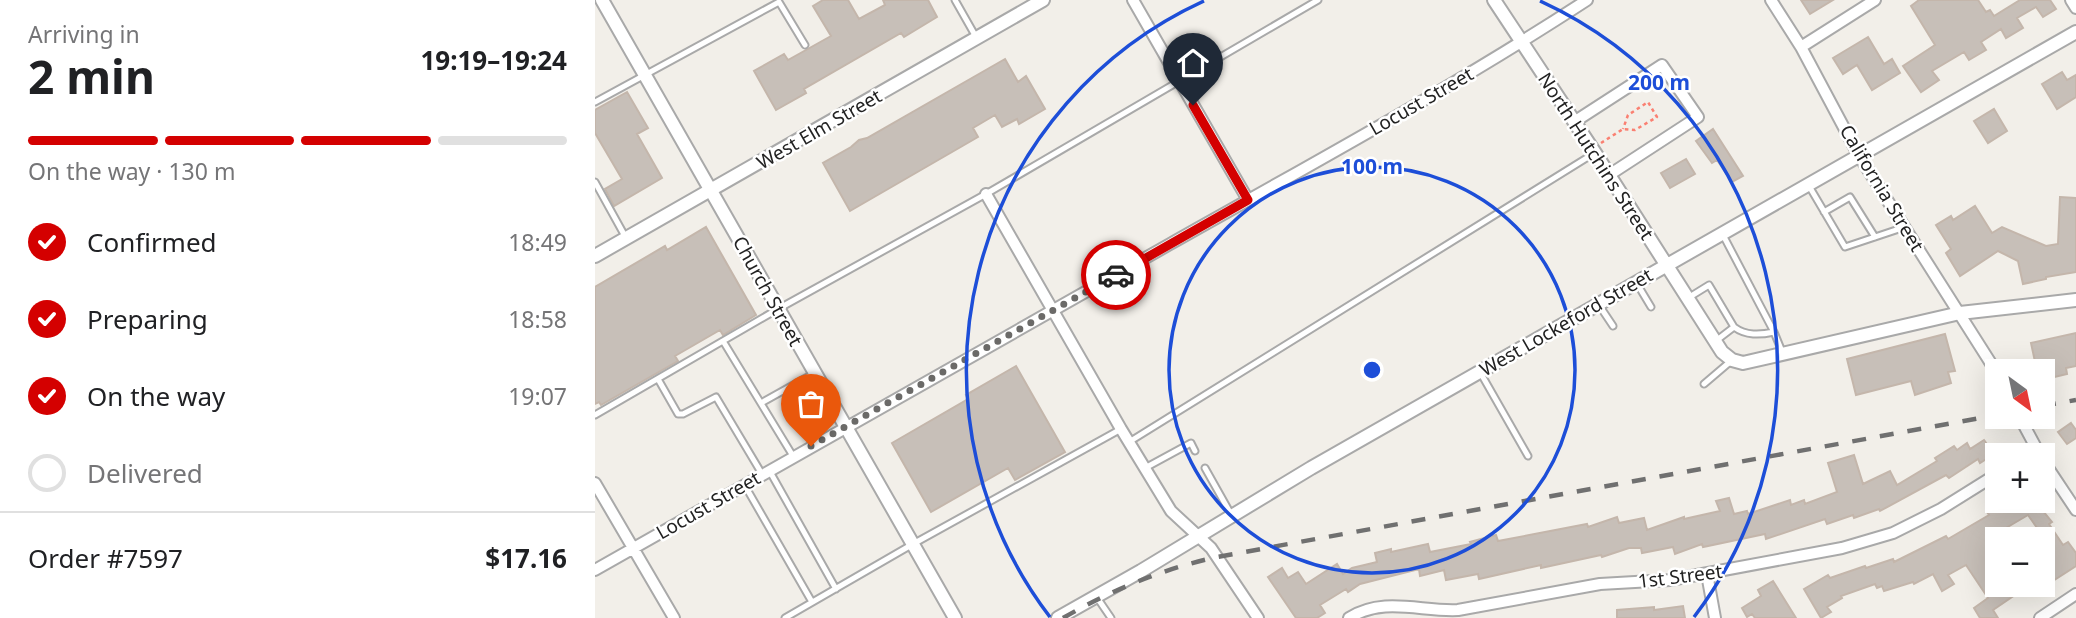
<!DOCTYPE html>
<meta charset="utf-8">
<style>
body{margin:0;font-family:"Noto Sans",sans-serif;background:#f6f6f6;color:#202124;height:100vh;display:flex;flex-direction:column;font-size:26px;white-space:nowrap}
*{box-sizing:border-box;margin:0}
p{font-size:23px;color:#757577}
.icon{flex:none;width:38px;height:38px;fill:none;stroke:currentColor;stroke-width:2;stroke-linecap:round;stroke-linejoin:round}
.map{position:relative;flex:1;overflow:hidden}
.drawer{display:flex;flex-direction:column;background:#fff;width:595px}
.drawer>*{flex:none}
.needle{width:46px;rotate:147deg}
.buttons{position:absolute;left:1390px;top:359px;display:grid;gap:14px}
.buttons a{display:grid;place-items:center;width:70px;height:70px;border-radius:0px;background:#fff;box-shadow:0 7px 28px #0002;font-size:35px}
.pin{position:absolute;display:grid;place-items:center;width:60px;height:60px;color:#fff;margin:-72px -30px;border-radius:50% 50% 50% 0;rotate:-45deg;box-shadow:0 0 7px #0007}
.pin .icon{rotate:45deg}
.courier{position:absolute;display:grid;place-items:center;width:70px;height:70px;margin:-35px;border:5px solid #d40000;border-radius:50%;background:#fff;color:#222;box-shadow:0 2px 9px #0007}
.summary em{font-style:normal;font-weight:700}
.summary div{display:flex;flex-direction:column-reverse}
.summary{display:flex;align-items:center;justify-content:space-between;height:119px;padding:0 28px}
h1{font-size:46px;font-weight:700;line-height:52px}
.bar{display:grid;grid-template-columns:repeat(4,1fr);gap:10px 7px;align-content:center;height:84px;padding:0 28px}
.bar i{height:9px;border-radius:5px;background:#e0e0e0}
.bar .on{background:#d40000}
.bar p{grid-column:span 4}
.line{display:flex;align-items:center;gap:18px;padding:0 28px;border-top:2px solid #e0e0e0}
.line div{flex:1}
ol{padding:0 28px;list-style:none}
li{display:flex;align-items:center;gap:21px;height:77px}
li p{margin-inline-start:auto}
li .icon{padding:7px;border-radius:50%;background:#d40000;color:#fff;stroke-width:4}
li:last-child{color:#757577}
li i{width:38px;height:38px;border:4px solid #e0e0e0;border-radius:50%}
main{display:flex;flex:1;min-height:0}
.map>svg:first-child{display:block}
.building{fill:#c7bfb8;stroke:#c4b6ab;stroke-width:2}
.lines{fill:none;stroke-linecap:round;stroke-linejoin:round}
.service-casing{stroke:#a9a9a9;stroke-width:9}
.minor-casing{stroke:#a9a9a9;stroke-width:14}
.tertiary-casing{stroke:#a9a9a9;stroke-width:16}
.path{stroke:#fa8072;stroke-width:2.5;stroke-dasharray:3.5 3.5;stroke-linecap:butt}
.service{stroke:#fff;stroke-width:5}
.minor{stroke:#fff;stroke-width:10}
.tertiary{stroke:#fff;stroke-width:12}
.rail{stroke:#707070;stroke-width:4.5;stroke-dasharray:14 14;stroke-linecap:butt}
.done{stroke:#6b6a68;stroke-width:7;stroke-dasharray:0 12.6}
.route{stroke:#d40000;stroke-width:9}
.ring{fill:none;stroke:#1d4ed8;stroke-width:3.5}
.labels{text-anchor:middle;stroke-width:5;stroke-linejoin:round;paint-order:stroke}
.street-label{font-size:19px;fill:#222;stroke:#fff}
.centre{fill:#1d4ed8;stroke:#fff;stroke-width:3.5}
.ring-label{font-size:21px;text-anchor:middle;font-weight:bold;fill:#1d4ed8;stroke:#fff;stroke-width:5;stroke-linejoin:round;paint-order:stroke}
</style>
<main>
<section class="drawer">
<div class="summary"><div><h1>2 min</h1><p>Arriving in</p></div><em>19:19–19:24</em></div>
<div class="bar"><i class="on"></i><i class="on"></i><i class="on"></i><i></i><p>On the way · 130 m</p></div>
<ol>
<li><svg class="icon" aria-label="check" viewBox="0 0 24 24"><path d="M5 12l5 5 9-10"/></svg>Confirmed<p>18:49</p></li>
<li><svg class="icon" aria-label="check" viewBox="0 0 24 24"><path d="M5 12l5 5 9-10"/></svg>Preparing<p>18:58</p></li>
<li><svg class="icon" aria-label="check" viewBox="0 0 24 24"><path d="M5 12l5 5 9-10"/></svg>On the way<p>19:07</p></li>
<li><i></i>Delivered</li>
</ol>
<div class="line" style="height:91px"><div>Order #7597</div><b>$17.16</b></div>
</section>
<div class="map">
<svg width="1481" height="618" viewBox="0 0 1481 618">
<rect width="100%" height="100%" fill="#f2efe9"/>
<path class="building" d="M 228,0 L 253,0 L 264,19 L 290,5 L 288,0 L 333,0 L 342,17 L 309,37 L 306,33 L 209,89 L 211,93 L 181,110 L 159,71 L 189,54 L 193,60 L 236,36 L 218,6 Z
M 1206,0 L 1238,0 L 1215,14 Z
M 1324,0 L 1383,0 L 1391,12 L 1395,10 L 1399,16 L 1425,0 L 1455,0 L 1461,9 L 1448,17 L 1441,7 L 1422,18 L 1428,28 L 1411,38 L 1406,29 L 1386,42 L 1391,50 L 1374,60 L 1369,52 L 1337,71 L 1344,80 L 1326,92 L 1308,66 L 1340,45 L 1316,6 Z
M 1273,37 L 1289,64 L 1297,59 L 1305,73 L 1277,90 L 1262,65 L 1248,74 L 1238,58 Z
M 410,59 L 423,82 L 431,76 L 450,109 L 424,124 L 422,119 L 407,127 L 400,115 L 378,128 L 383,137 L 255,211 L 228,163 L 256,147 L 264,140 L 272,138 Z
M 1467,72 L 1472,80 L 1481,75 L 1481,97 L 1462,109 L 1447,84 Z
M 32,92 L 53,128 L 42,134 L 67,178 L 19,206 L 10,189 L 27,179 L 0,133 L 0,110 Z
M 1399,109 L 1412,131 L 1393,143 L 1379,121 Z
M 1118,129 L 1148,176 L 1137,182 L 1122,160 L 1117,163 L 1101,141 Z
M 1091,159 L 1100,174 L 1075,188 L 1066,173 Z
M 1465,197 L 1481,198 L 1481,272 L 1451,277 L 1451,279 L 1428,284 L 1423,261 L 1403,251 L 1365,276 L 1351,253 L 1356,249 L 1341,225 L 1356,216 L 1358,220 L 1380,206 L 1397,233 L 1407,227 L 1451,246 L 1463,244 Z
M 111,227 L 161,315 L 128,335 L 125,330 L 80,356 L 83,361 L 6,405 L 4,402 L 0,404 L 0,287 L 70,246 L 72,250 Z
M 1481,333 L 1481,366 L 1471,368 L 1472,374 L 1447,380 L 1447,371 L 1442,371 L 1436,343 Z
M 1350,334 L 1360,371 L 1353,372 L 1356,383 L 1320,395 L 1316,381 L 1261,395 L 1252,359 Z
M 421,366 L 470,452 L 420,480 L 413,468 L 336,512 L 297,443 L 373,399 L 371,395 Z
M 1476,423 L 1481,430 L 1481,438 L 1472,444 L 1463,432 Z
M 1389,440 L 1399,454 L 1385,463 L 1383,459 L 1354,478 L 1351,475 L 1285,511 L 1284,509 L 1259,518 L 1258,515 L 1232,524 L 1230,519 L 1171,539 L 1170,534 L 1108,547 L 1107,544 L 1080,554 L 1078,547 L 1047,553 L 1046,548 L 1034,548 L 1007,557 L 1006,555 L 946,568 L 946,565 L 884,579 L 883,574 L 851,580 L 849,570 L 825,576 L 824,569 L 765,584 L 753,592 L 751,589 L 725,605 L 730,613 L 722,618 L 701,618 L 673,577 L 687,568 L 693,578 L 703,572 L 711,584 L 742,564 L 748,574 L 757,568 L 782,562 L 780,553 L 796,549 L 796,552 L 833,544 L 835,552 L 876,544 L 875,542 L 901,535 L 903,541 L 992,524 L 993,527 L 1022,517 L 1024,523 L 1049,518 L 1052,530 L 1089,517 L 1089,519 L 1125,511 L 1121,501 L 1134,498 L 1139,514 L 1152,511 L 1153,514 L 1195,500 L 1196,505 L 1209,500 L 1210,504 L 1242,492 L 1233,463 L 1259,455 L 1268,484 L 1295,471 L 1302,485 L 1342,461 L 1340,458 L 1359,446 L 1362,450 L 1372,443 L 1375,449 Z
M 1410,500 L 1439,500 L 1457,522 L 1454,524 L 1468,545 L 1473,542 L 1481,553 L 1481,566 L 1447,588 L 1447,566 L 1458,558 L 1447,543 L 1447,539 L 1444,537 L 1447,535 L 1433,515 L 1411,528 L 1417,539 L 1402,539 L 1402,584 L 1436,584 L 1398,610 L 1403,618 L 1385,618 L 1379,608 L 1393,598 L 1371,565 L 1353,575 L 1359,584 L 1347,591 L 1338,574 L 1319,584 L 1318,582 L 1289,591 L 1287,586 L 1282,588 L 1280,584 L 1246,596 L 1247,598 L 1232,607 L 1236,612 L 1226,618 L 1209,589 L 1233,575 L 1235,578 L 1270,566 L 1271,568 L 1298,559 L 1299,562 L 1351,536 L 1353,539 L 1394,515 L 1392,512 Z
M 1178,581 L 1201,618 L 1160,618 L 1157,614 L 1152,617 L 1147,608 L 1166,596 L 1163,590 Z
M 1088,606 L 1090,618 L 1022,618 L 1022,610 L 1059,607 L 1059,610 Z"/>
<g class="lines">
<g class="service-casing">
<path id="service" d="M 360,0 L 381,37
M 0,102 L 184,2 L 210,45
M 0,182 L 31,238
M 1214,186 L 1250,247 L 1310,227
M 1229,212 L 1255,197 L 1280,237
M 1128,235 L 1179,332 L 1188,354
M 1041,282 L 1056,307
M 1093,298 L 1114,285 L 1139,327
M 1004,305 L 1018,326
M 1122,340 L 1139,327 C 1151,336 1165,335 1179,332
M 128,341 L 198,456
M 885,372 L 933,456
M 63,379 L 83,414 L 88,414 L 121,397 L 167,474
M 1109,384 L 1136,361
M 166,403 L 218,374
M 0,415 L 183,309 L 391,194 L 723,0
M 534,442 L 998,154
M 550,468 L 596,443 L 600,451
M 610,468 L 637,516
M 174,470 L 241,589
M 149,484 L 217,602
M 501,596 L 516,618
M 190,618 L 318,544 L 526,429"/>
</g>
<g class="minor-casing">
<path id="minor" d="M 538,0 L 653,200
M 1176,0 L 1206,47 L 1263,154 L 1402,373
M 1476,0 L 1481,8
M 1206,47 L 1280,0
M 979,122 L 1067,65 L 1103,117 L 1014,175
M 391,194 L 526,429 L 576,511 L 616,548 L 663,618
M 1424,416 L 1445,455
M 1447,459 L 1481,510
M 0,483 L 79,618
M 0,570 C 191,460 383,352 575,244 C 715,165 857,88 992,0
M 1112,574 L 1120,618
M 754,618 C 789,596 826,612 863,610 L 1005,584 L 1075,580 L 1247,548 L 1298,533 L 1346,509 L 1402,474
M 1445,618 L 1481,594"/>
</g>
<g class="tertiary-casing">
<path id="tertiary" d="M 7,0 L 360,618
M 899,0 L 1000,153 L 1127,352 L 1137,360 L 1148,363 L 1365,313 L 1481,300
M 0,256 L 448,0
M 463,618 L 546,571 L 716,468 L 1481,32"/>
</g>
<path class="path" d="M 1006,143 L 1028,129 L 1040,130 L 1062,117 L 1053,102 L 1033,115 L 1028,129"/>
<use href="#service" class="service"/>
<use href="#minor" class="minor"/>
<use href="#tertiary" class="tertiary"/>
<path class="rail" d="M 1447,406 L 1481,400
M 468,618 C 517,590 567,569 622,557 L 1402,415"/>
</g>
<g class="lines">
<path class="done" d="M 216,446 L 521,275"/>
<path class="route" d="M 521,275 L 653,200 L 598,105"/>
</g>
<g class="ring">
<circle cx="777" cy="370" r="203"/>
<path d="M455 617A406 406 0 0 1 609 1M945 1A406 406 0 0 1 1099 617"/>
</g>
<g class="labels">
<g class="street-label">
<text transform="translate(826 101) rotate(-30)" y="7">Locust Street</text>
<text transform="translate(224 129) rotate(-30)" y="7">West Elm Street</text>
<text transform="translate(1001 156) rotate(57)" y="7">North Hutchins Street</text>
<text transform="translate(1287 188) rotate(59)" y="7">California Street</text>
<text transform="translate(173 291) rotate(61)" y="7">Church Street</text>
<text transform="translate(971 322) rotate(-30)" y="7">West Lockeford Street</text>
<text transform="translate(113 505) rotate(-30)" y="7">Locust Street</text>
<text transform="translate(1085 576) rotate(-7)" y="7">1st Street</text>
</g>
</g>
<circle cx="777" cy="370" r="10" class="centre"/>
<g class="ring-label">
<text x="1064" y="90">200 m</text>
<text x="777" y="174">100 m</text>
</g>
</svg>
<div class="buttons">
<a><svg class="needle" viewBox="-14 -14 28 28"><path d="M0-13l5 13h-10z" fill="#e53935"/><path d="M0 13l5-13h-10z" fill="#757577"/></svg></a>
<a>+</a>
<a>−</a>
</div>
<div class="pin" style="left:216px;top:446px;background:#ea580c"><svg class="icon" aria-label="bag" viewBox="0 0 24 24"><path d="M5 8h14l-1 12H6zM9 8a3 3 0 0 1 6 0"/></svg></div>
<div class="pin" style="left:598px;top:105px;background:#1f2937"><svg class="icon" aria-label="home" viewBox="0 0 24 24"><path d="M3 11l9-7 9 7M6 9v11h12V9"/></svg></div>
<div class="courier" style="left:521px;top:275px"><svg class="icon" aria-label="car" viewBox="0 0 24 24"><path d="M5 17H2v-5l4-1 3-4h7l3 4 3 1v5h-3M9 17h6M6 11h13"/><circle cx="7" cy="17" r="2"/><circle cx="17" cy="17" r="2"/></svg></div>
</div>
</main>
